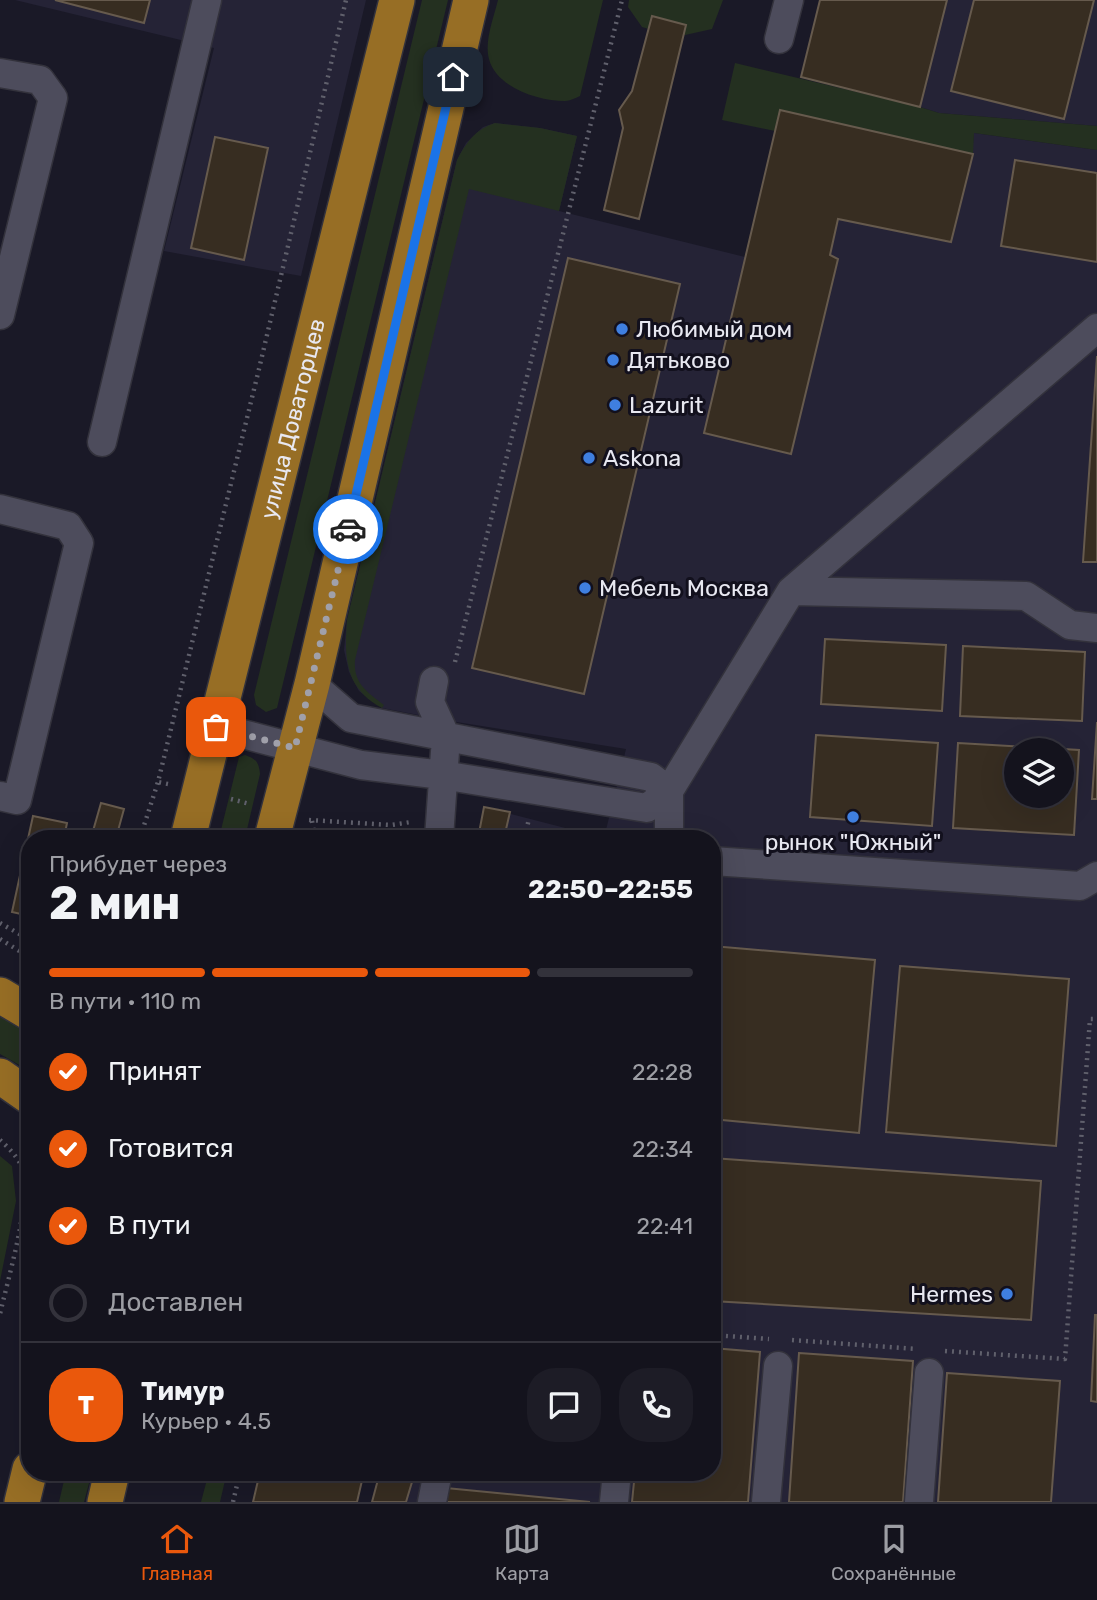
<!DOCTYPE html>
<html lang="ru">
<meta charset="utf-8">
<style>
body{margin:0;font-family:Rubik,sans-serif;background:#1d1c26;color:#f1f3f6;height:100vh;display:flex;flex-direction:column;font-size:26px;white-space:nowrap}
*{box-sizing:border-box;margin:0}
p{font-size:23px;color:#9d9ea4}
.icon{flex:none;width:38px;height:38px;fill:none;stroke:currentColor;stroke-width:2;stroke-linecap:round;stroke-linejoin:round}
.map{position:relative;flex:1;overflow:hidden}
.sheet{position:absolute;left:21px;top:830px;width:700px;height:651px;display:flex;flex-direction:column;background:#14131d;border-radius:28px;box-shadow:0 7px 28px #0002,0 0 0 2px #33323b}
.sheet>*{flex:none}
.controls{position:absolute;left:1004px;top:738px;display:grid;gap:14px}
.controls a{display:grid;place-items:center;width:70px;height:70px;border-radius:50%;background:#14131d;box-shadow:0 7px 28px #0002,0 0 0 2px #33323b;font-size:35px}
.pin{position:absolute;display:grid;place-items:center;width:60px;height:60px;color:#fff;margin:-30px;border-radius:14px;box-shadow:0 4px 10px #0006}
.courier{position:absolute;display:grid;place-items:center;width:70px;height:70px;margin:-35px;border:5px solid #1a73e8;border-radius:50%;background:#fff;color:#222;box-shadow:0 2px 9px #0007}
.summary em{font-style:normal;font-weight:700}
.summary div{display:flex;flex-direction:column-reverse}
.summary{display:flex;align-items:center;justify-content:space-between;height:119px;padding:0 28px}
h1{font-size:46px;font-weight:700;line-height:52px}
.bar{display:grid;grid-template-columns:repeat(4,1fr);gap:10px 7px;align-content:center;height:84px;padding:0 28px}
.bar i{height:9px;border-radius:5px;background:#33323b}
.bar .current{background:#ea580c}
.bar p{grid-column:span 4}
.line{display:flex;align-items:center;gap:18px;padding:0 28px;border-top:2px solid #33323b}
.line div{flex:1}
.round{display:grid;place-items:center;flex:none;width:74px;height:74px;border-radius:28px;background:#1d1c26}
ol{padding:0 28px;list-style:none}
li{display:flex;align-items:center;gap:21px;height:77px}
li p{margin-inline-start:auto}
li .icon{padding:7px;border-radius:50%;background:#ea580c;color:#fff;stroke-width:4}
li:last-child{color:#9d9ea4}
li i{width:38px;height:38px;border:4px solid #33323b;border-radius:50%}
.tabs{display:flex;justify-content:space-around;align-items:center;height:98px;border-top:2px solid #33323b;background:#14131d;font-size:19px;color:#9d9ea4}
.tabs a{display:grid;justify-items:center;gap:4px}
.tabs .current{color:#ea580c}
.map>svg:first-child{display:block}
.built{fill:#252336;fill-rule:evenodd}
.green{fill:#243020}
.building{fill:#372d21;stroke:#665a4d;stroke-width:2;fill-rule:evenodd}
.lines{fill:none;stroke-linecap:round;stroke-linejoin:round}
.minor-casing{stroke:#33323c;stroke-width:31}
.major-casing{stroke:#33323c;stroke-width:38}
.path{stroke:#60606c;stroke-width:4.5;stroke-dasharray:2 5;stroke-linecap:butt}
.minor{stroke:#4d4c5c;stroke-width:28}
.major{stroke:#976e25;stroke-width:35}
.done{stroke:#a0a0aa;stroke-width:7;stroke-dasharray:0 12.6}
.route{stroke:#1a73e8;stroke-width:9}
.shop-dot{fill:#3f7fe0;stroke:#12101d;stroke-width:2.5}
.labels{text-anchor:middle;stroke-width:6;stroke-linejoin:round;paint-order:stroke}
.poi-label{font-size:23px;fill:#e8e8f1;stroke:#12101d;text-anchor:start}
.street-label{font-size:23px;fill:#e8e8f1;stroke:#12101d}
</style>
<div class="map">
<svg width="1097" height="1502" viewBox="0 0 1097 1502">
<rect width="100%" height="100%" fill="#1a1927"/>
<path class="built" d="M 15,0 L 366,0 L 301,276 L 164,251 L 214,48 Z
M 820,0 L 1097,0 L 1097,126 L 939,113 L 920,107 L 801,77 Z
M 780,110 L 972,154 L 974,133 L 1097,150 L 1097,1502 L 372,1502 L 380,1472 L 712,1472 L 712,838 L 478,838 L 484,807 L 604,838 L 626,749 L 444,720 L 382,708 L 359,691 L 349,672 L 344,650 L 347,620 L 457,160 L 466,143 L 483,127 L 495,123 L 540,128 L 577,136 L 559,211 L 745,257 ZM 1017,751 L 1062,751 L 1062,796 L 1017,796 Z"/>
<path class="green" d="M 422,0 L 448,0 L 277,708 L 266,712 L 256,705 L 254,695 Z
M 498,0 L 603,0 L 580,96 C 575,98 570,101 565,101 C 538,101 496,87 489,59 C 484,41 494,17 498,0 Z
M 629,0 L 723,0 L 712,29 L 676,37 L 642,27 L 628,7 Z
M 735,63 L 920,107 L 939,113 L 1097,126 L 1097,150 L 974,133 L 973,154 L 780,110 L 775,131 L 722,120 Z
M 495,123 L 540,128 L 577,136 L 559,211 L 469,189 L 355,660 C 353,683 367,692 384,705 L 382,708 C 345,688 344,658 347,620 L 457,160 C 466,142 476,129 495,123 Z
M 245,755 C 256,759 259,762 260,774 L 245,838 L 219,838 L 239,757 Z
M 0,1016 L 30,1034 L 30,1071 L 0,1054 Z
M 0,1156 L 12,1166 L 16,1201 L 0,1281 Z
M 66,1472 L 92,1472 L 84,1502 L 59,1502 Z
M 209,1472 L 227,1472 L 220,1502 L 201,1502 Z"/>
<path class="building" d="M 55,0 L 150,0 L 144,23 Z
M 820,0 L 947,0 L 920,107 L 801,77 Z
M 974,0 L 1094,0 L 1064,119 L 951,91 Z
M 652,16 L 686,25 L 639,219 L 604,210 L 623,128 L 619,110 L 632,91 Z
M 780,110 L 973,154 L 951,242 L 838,219 L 830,255 L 838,259 L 791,454 L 704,433 Z
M 215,137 L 268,148 L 244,260 L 191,248 Z
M 1015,160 L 1097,173 L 1097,262 L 1001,246 Z
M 568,258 L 680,284 L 584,694 L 472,668 Z
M 1097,356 L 1097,562 L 1083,562 Z
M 825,639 L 946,645 L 942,711 L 821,704 Z
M 963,646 L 1085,652 L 1082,721 L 960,716 Z
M 1097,722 L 1097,799 L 1092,799 Z
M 816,735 L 938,743 L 932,826 L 810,817 Z
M 958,743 L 1079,750 L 1074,835 L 953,828 ZM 1017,751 L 1062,751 L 1062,796 L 1017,796 Z
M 101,803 L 124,809 L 116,838 L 91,838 Z
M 484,807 L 510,812 L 504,838 L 478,838 Z
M 33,816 L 67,823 L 64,838 L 30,838 L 30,916 L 12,912 Z
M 712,946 L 875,960 L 859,1133 L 712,1119 Z
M 900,966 L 1069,979 L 1056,1146 L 886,1132 Z
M 712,1158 L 1041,1181 L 1031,1320 L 712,1301 Z
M 1095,1315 L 1097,1315 L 1097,1402 L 1091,1401 Z
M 712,1348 L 760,1352 L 748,1502 L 632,1502 L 635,1472 L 712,1472 Z
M 799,1353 L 913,1361 L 903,1502 L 789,1502 Z
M 947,1373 L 1060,1381 L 1051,1502 L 938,1502 Z
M 260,1472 L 364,1472 L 357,1502 L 253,1502 Z
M 380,1472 L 415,1472 L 406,1502 L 372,1502 Z
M 446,1488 L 590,1502 L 445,1502 Z"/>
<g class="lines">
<g class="minor-casing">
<path id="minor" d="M 779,39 L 789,0
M 0,73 L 40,80 L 53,98 L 0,315
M 102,442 L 207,0
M 0,509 L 68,526 L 79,543 L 17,800 L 0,796
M 791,591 L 1026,596 L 1070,625 L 1097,628
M 434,681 L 430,702 L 446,737 L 439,838
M 312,684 L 351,718 L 651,777 L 669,791
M 216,727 L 361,765 L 442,775 L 647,808 L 669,791 L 791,591 L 1097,328
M 669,791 L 669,838
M 712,861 L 1080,886 L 1097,876
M 432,1502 L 438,1472
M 614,1502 L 617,1472
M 766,1502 L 778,1366
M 919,1502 L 929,1373"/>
</g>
<g class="major-casing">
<g id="major">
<path id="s1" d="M 188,838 L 397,0"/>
<path d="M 272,838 L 312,684 L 471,0"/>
<path d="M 0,995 L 30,1013"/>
<path d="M 0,1076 L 30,1097"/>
<path d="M 22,1502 L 30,1469"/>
<path d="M 105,1502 L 112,1472"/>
</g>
</g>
<path class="path" d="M 455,662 L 622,0
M 168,784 L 158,782 L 259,369 L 346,0
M 231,799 L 250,804
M 309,820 L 391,825 L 411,822
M 312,821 L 315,838
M 140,838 L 158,782
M 388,838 L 391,825
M 525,838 L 529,818
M 0,923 L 30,940
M 0,939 L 29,957
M 21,972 L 30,949
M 0,1140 C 10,1149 22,1161 24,1175 C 29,1208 8,1279 0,1314
M 712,1335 L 769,1339
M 792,1340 L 916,1349
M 945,1351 L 1065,1359 L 1090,1019 L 1097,1019
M 233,1502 L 240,1472"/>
<use href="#minor" class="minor"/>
<use href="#major" class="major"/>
</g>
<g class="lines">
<path class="done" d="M 216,727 L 295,748 L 348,529"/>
<path class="route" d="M 348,529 L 453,77"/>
</g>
<g class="shop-dot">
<circle cx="622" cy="329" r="7"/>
<circle cx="613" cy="360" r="7"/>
<circle cx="615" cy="405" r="7"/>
<circle cx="589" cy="458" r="7"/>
<circle cx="585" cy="588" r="7"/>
<circle cx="853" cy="817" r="7"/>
<circle cx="1007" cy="1294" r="7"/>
</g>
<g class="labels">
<g class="poi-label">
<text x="636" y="337">Любимый дом</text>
<text x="627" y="368">Дятьково</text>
<text x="629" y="413">Lazurit</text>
<text x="603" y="466">Askona</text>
<text x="599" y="596">Мебель Москва</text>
<text x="853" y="850" text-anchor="middle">рынок "Южный"</text>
<text x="993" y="1302" text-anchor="end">Hermes</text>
</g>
<g class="street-label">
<text dy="8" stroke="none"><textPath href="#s1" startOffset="432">улица Доваторцев</textPath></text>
</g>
</g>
</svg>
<div class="controls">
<a><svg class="icon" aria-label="layers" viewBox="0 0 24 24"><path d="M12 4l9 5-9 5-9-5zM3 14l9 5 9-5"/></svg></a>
</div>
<div class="pin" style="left:216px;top:727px;background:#ea580c"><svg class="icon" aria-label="bag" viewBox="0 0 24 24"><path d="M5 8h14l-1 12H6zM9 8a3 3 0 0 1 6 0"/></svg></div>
<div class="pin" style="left:453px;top:77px;background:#1f2937"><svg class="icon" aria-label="home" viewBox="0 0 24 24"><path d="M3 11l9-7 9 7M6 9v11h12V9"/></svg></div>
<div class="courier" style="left:348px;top:529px"><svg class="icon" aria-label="car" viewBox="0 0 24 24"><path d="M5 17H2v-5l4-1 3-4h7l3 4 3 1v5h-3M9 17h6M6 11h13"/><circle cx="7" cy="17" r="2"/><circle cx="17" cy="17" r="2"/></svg></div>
<section class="sheet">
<div class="summary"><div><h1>2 мин</h1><p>Прибудет через</p></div><em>22:50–22:55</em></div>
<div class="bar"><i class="current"></i><i class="current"></i><i class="current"></i><i></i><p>В пути · 110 m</p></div>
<ol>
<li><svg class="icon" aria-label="check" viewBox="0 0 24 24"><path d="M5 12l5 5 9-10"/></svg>Принят<p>22:28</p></li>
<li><svg class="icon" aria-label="check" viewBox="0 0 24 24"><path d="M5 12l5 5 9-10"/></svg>Готовится<p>22:34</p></li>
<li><svg class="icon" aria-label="check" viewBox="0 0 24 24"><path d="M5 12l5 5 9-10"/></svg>В пути<p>22:41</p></li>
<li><i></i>Доставлен</li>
</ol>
<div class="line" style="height:126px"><b class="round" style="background:#ea580c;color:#fff">Т</b><div><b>Тимур</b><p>Курьер · 4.5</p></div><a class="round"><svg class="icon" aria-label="chat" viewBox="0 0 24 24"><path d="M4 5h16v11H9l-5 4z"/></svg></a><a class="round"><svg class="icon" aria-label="phone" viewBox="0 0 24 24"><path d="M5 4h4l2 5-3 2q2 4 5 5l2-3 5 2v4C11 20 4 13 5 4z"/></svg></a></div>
</section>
</div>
<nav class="tabs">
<a class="current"><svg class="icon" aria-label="home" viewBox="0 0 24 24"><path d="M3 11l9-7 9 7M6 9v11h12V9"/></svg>Главная</a>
<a><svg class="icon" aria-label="map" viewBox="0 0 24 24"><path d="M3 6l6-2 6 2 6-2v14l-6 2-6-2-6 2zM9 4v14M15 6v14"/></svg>Карта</a>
<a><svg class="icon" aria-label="saved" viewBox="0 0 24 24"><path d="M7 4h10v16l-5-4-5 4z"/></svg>Сохранённые</a>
</nav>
